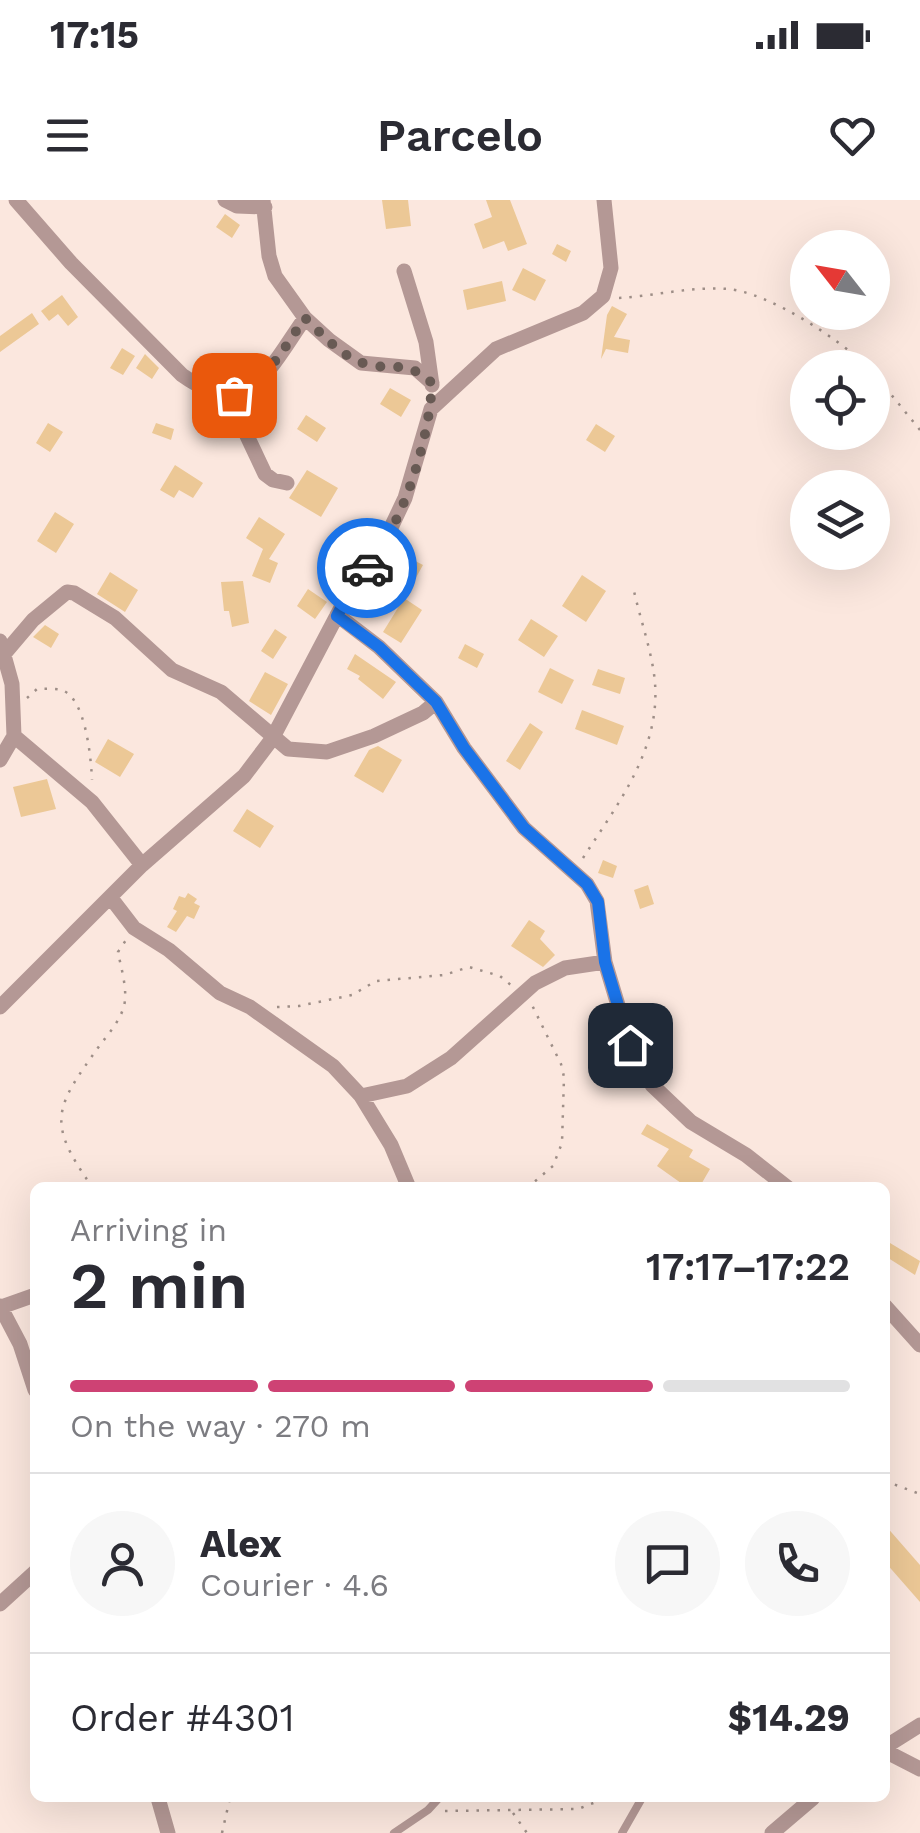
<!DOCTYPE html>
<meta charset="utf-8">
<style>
body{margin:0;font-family:"Work Sans",sans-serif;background:#f7f7f7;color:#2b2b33;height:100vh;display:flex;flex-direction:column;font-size:38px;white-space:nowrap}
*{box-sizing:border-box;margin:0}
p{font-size:32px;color:#7c7c81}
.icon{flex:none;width:55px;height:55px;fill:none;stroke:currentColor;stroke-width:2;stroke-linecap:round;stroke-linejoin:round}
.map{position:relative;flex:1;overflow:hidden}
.side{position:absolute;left:30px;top:982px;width:860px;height:620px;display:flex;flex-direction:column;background:#fff;border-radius:15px;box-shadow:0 10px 40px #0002}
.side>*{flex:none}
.needle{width:65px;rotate:301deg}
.buttons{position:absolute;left:790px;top:30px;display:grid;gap:20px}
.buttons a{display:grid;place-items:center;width:100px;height:100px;border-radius:50%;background:#fff;box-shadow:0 10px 40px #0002;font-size:50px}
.pin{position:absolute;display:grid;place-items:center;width:85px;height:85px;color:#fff;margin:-42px;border-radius:20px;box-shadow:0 5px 15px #0006}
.courier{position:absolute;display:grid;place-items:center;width:100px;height:100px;margin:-50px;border:8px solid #1a73e8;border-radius:50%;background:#fff;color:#222;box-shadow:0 2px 12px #0007}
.head em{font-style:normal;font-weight:600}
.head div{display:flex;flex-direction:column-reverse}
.head{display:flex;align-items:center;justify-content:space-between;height:170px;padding:0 40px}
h1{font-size:65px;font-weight:600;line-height:75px}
.bar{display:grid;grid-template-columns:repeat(4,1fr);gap:15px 10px;align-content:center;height:120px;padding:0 40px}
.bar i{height:12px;border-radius:8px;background:#e1e1e2}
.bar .current{background:#ce4274}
.bar p{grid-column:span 4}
.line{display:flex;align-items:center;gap:25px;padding:0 40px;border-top:2px solid #e1e1e2}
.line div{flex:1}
.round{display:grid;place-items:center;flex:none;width:105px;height:105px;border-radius:52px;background:#f7f7f7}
.status{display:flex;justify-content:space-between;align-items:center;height:70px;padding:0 50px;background:#fff;direction:ltr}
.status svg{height:28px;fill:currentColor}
header{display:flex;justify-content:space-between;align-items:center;height:130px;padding:0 40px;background:#fff;font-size:45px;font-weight:600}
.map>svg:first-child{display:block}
.building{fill:#ecc896}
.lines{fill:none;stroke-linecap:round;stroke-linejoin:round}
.path{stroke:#9e8e87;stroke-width:2.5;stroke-dasharray:2.5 8;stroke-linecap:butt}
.service{stroke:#b49895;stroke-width:8}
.minor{stroke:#b49895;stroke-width:15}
.done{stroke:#685a54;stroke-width:10;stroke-dasharray:0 18}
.route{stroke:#1a73e8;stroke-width:12}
</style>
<div class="status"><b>17:15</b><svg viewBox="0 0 49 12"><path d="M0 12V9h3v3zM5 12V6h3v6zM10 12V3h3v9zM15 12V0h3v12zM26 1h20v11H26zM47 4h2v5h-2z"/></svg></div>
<header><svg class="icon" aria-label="menu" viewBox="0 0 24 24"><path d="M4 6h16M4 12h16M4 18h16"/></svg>Parcelo<svg class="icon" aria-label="heart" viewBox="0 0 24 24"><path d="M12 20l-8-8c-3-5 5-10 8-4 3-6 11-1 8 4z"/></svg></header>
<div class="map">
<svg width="920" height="1633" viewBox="0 0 920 1633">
<rect width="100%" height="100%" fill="#fbe7de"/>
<path class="building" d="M 382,0 L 408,0 L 411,26 L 386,29 Z
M 486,0 L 510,0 L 527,44 L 508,51 L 504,41 L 483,49 L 474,24 L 492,17 Z
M 225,14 L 240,25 L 232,38 L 216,27 Z
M 557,44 L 571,51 L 566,62 L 552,54 Z
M 523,68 L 546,80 L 535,101 L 512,90 Z
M 502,81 L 506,101 L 467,110 L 463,90 Z
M 62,95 L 78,117 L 68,126 L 58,114 L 49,121 L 41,111 Z
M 612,106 L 627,114 L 614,137 L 630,140 L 628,153 L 606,149 L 601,159 L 607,115 Z
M 32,113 L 39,124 L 0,152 L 0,136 Z
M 122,148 L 135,156 L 123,175 L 110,168 Z
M 145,154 L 159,168 L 152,179 L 136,168 Z
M 390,188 L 411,200 L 401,217 L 380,204 Z
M 306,215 L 326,228 L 317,242 L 297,229 Z
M 48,223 L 63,232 L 50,252 L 36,243 Z
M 156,223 L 174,229 L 171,240 L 152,233 Z
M 596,224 L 615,236 L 605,252 L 586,240 Z
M 175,265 L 203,283 L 193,298 L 179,290 L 174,298 L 160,290 Z
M 307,270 L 338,288 L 321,317 L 289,298 Z
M 55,312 L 74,324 L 56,353 L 37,341 Z
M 259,317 L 285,334 L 269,359 L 278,363 L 270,383 L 252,376 L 263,349 L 246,338 Z
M 396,351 L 423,365 L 413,383 L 386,369 Z
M 110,372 L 138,390 L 125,412 L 97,394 Z
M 582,375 L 606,391 L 586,422 L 562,406 Z
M 243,381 L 249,423 L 232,427 L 229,411 L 224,411 L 221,382 Z
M 308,389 L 327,402 L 315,419 L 297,406 Z
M 404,398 L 422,410 L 401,443 L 383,432 Z
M 531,419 L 558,436 L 544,457 L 518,440 Z
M 45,425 L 59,434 L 51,448 L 33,437 Z
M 275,429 L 287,437 L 273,459 L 261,451 Z
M 465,444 L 484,454 L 477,468 L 458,458 Z
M 355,454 L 396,482 L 383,499 L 358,479 L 360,476 L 347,469 Z
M 550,468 L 574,480 L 562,504 L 538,492 Z
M 598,469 L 625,478 L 620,494 L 592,485 Z
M 265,472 L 288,484 L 271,515 L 249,501 Z
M 582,510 L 624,526 L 617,545 L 575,529 Z
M 530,523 L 543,532 L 520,570 L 506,561 Z
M 108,539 L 134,554 L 120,577 L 95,562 Z
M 378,546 L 402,560 L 383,593 L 354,576 L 369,550 Z
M 47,579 L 56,609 L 21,617 L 13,587 Z
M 247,609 L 274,626 L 260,648 L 233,631 Z
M 603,660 L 617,666 L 613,678 L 598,673 Z
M 648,685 L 654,704 L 640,709 L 634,690 Z
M 188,693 L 197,699 L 194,703 L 200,706 L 194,719 L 187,716 L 176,732 L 167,727 L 177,711 L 173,709 L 179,696 L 185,698 Z
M 529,720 L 545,731 L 540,739 L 555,755 L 543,767 L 511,746 Z
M 647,924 L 693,950 L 689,957 L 710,969 L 699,988 L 688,988 L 657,966 L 669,949 L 641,934 Z
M 885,1040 L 920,1061 L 915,1075 L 885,1056 Z
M 885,1325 L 920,1365 L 920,1402 L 885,1362 Z"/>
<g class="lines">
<path class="path" d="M 619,98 C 654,96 693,86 728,89 C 770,93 839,139 869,168
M 872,171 L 920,230
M 27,498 L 37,489 C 44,489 55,488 62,490 C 86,499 91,558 92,580
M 583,658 C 619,602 664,545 654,474 C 650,446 640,418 634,391
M 277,807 L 299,806 L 352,795 L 376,781 L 444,775 L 469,767 L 500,776 L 512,786
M 93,988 C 45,921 55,908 100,845 C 109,833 120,821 124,806 C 128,790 121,768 118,752 L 126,740
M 527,988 L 553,966 L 562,943 L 564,877 L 561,864 L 532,805
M 885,1281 L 920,1294
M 445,1611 L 578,1609 L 606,1598
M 513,1613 L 527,1633
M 222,1633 L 230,1598"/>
<path class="service" d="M 394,1633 L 428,1610 L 439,1598
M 622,1633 L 642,1598"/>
<path class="minor" d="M 16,0 L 71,63 L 182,175 C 249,223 270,167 305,118
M 225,0 L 237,6 L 265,7
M 263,0 L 269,56 L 275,76 L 305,118 L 329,140 L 361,163 L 415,168 L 432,183
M 404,71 L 426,142 L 432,185
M 233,195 L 232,204 L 265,274 L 273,280 L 287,283
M 337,415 L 379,447 L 436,502 L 464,548 L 524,628 L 587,684 L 597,701 L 605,762 L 630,845 L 652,885 L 691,922 L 746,955 L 788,988
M 0,441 L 12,484 L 14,536
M 5,453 L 33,420 L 67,392 L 74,393 L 115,418 L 172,470 L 221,492 L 288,549 L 327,552 L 374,536 L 423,513 L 436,502
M 0,560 L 14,536 L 92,602 L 142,665
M 111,698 L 134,728 L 169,750 L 220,793 L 250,807 L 333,866 L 361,896 L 391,945 L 409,988
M 0,807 L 142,665 L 244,576 L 272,539 L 353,385 L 379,353 L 405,298 L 431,209 L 496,149 L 583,113 L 603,96 L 611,68 L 604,0
M 361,896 L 407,886 L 451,858 L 535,783 L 565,768 L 605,762
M 0,1106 L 20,1144 L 35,1190
M 885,1106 L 920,1145
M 1,1107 L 35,1095
M 0,1404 L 35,1372
M 885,1547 L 920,1525
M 885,1551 L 920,1569
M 158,1598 L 168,1633
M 772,1633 L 813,1598"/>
</g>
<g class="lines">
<path class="done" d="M 234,195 C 267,182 285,146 305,118 C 321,133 342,157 363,163 C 395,173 403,157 432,183 C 429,242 404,321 367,368"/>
<path class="route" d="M 367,368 L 353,385 L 337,416 L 379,447 L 436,502 L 464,548 L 524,628 L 587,684 L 598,702 L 605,762 L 630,845"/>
</g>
</svg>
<div class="buttons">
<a><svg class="needle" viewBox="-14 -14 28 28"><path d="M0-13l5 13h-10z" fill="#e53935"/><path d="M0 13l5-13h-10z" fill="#7c7c81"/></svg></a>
<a><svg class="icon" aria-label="locate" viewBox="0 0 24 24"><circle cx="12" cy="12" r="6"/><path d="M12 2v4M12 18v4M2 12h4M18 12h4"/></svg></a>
<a><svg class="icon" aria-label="layers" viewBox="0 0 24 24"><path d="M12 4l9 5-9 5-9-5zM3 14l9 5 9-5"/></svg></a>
</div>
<div class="pin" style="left:234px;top:195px;background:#ea580c"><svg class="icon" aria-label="bag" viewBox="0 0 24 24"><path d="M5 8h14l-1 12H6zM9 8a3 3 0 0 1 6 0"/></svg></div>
<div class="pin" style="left:630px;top:845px;background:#1f2937"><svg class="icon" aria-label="home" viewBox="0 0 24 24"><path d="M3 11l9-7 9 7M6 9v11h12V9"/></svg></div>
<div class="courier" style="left:367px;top:368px"><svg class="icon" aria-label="car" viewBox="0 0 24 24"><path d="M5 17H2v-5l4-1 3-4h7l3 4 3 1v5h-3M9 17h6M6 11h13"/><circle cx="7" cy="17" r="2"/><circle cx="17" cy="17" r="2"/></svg></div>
<section class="side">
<div class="head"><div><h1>2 min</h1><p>Arriving in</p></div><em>17:17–17:22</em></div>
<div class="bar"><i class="current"></i><i class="current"></i><i class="current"></i><i></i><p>On the way · 270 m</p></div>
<div class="line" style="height:180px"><a class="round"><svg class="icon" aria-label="person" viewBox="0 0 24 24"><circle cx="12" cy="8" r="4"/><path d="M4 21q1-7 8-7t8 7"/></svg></a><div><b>Alex</b><p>Courier · 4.6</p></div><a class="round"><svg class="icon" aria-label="chat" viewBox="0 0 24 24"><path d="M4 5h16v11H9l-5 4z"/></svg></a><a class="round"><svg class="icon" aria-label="phone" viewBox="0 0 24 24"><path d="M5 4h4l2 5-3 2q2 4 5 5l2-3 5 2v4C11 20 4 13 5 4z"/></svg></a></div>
<div class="line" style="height:130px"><div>Order #4301</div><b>$14.29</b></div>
</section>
</div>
